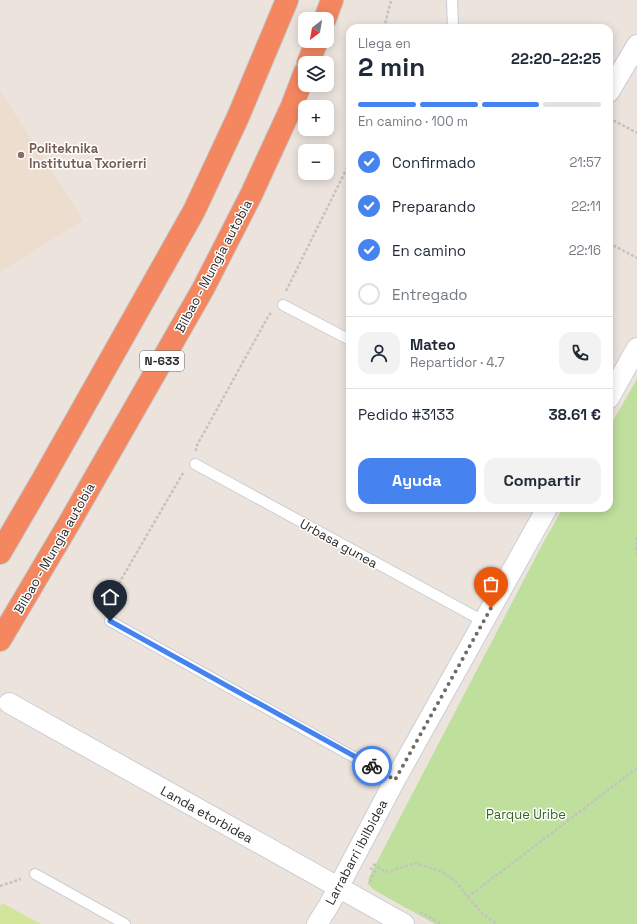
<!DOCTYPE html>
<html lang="es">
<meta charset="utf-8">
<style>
body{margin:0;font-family:"Space Grotesk",sans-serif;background:#f2f2f3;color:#1f2937;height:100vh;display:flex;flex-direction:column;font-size:15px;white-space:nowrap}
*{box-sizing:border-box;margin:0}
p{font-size:13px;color:#747a83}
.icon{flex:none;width:22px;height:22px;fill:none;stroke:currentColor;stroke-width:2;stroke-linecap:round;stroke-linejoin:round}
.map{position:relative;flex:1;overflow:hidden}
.details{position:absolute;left:346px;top:24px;width:267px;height:488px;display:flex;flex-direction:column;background:#fff;border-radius:12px;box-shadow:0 2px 10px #0003}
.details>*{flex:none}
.needle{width:26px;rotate:211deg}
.fabs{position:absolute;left:298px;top:12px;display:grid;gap:8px}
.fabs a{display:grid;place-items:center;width:36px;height:36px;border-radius:8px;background:#fff;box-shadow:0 2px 10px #0003;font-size:20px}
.pin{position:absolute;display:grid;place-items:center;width:34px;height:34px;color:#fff;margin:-41px -17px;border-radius:50% 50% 50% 0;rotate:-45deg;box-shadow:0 0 4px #0007}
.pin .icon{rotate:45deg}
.courier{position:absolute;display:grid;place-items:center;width:40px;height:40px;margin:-20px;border:3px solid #4783ef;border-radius:50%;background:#fff;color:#222;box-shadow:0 1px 5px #0007}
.headline em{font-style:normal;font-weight:600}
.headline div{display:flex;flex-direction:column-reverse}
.headline{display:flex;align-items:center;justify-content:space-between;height:68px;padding:0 12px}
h1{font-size:26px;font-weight:600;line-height:30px}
.bar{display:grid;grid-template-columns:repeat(4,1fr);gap:6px 4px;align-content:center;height:48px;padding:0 12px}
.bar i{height:5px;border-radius:3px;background:#e0e1e3}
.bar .selected{background:#4783ef}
.bar p{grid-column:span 4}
.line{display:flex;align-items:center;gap:10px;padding:0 12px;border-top:1px solid #e0e1e3}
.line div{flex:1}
.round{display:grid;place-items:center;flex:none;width:42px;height:42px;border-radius:12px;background:#f2f2f3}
ol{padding:0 12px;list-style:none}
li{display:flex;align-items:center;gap:12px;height:44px}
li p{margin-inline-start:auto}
li .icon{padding:4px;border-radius:50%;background:#4783ef;color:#fff;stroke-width:4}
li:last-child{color:#747a83}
li i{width:22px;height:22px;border:2px solid #e0e1e3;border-radius:50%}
.action{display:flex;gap:8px;margin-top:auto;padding:8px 12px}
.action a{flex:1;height:46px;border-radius:12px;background:#4783ef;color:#fff;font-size:16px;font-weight:600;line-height:46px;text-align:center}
.action a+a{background:#f2f2f3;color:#1f2937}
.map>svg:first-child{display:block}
.education{fill:#ecddce}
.green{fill:#bfdf9d}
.pitch{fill:#d2e59a}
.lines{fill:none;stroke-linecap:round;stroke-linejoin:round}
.service-casing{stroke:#c9ced7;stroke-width:12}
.minor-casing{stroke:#c9ced7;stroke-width:22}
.motorway-casing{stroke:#c3c3c3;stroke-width:24}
.path{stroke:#c3c3c3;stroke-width:2.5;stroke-dasharray:3 2;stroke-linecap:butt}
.service{stroke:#fff;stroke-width:10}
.minor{stroke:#fff;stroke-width:20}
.motorway{stroke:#f48760;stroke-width:22}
.done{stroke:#6e6b69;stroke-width:4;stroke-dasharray:0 7.2}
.route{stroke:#4783ef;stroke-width:5}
.education-dot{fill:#8d6e63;stroke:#fff;stroke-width:1.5}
.labels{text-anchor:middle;stroke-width:3;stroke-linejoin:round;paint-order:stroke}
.shield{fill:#fff;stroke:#6a6a6a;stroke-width:1}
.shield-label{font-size:12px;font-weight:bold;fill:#2a2a2a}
.education-label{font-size:13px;font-weight:bold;fill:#785e54;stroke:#fff;text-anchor:start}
.street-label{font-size:13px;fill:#2a2a2a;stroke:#fff}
.park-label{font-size:13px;fill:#38631f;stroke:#fff}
</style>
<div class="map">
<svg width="637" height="924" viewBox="0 0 637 924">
<rect width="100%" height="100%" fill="#ece3dd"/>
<path class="education" d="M 0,91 L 83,220 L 0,272 Z"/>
<path class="green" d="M 637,379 L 637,924 L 435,924 L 374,890 L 368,884 L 369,877 L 542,545 L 563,508 L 609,508 L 609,428 Z"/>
<path class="pitch" d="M 2,903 L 41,924 L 0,924 L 0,907 Z"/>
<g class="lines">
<g class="service-casing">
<path id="service" d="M 452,0 L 453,25
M 283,305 L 350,340
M 195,464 L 483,621
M 110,621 L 395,780
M 35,874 L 125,924"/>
</g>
<g class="minor-casing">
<path id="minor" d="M 609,92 L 637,45
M 609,398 L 637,348
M 9,703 L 404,924
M 317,924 L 329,905 L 395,780 L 547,508"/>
</g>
<g class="motorway-casing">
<path id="motorway" d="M 325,19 L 332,0
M 308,63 L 317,41
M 0,553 L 43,479 L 194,211 L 238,117 L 287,0
M 0,640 L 68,525 L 203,289 L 251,195 L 292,106 L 305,72"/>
</g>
<path class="path" d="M 384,28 L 390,4 L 392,0
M 609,118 L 637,133
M 609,243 L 637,258
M 286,291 L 350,162
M 196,451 L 196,447 L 269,315 L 271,313
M 637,537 L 636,546 L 637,554
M 108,606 L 111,597 L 183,473
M 373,864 L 386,872 L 416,863 L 442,872 L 456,882 L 468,897 L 637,768
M 370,868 L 375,871 L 370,882 L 371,883
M 0,886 L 21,879
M 468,897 L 483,914 L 497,924
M 420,912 L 442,924"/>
<use href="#service" class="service"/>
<use href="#minor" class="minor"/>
<use href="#motorway" class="motorway"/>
</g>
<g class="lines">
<path class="done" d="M 372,766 L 395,780 L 491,608"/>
<path class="route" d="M 110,621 L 372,766"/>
</g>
<circle class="education-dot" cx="21" cy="155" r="4"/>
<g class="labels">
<rect class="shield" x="140" y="351" width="44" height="20" rx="3"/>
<g class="shield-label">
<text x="162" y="365">N-633</text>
</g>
<g class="education-label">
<text x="29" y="153">Politeknika<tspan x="29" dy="15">Institutua Txorierri</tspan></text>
</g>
<g class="street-label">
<text transform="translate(213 266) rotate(-62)" y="5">Bilbao - Mungia autobia</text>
<text transform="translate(339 543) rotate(29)" y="5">Urbasa gunea</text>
<text transform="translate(54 548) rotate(-60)" y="5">Bilbao - Mungia autobia</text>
<text transform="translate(207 814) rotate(29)" y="5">Landa etorbidea</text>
<text transform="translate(356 852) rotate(-62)" y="5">Larrabarri ibilbidea</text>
</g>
<g class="park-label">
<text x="526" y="819">Parque Uribe</text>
</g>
</g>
</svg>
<div class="fabs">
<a><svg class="needle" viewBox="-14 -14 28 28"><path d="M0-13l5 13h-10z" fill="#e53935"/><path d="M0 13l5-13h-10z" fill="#747a83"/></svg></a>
<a><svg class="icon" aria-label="layers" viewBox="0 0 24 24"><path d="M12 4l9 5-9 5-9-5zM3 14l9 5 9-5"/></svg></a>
<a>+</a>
<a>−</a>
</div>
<div class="pin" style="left:491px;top:608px;background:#ea580c"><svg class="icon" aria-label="bag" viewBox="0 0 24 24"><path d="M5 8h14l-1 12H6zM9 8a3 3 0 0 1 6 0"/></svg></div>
<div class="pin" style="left:110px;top:621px;background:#1f2937"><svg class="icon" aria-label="home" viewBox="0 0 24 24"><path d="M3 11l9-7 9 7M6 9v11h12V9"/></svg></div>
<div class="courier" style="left:372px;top:766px"><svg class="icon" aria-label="bike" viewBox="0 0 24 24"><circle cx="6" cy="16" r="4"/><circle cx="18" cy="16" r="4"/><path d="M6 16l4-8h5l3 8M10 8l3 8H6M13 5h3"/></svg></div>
<section class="details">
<div class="headline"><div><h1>2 min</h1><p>Llega en</p></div><em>22:20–22:25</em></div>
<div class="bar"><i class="selected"></i><i class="selected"></i><i class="selected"></i><i></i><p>En camino · 100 m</p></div>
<ol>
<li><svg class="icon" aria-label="check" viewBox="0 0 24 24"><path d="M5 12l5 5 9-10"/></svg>Confirmado<p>21:57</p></li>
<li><svg class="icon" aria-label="check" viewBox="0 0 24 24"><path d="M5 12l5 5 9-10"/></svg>Preparando<p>22:11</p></li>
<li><svg class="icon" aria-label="check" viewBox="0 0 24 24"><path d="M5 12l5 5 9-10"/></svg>En camino<p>22:16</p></li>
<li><i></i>Entregado</li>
</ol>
<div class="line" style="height:72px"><a class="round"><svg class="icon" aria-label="person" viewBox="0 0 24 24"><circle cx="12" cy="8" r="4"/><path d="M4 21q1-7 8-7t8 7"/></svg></a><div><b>Mateo</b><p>Repartidor · 4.7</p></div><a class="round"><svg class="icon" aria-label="phone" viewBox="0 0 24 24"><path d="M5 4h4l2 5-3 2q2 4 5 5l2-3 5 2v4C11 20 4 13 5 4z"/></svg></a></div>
<div class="line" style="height:52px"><div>Pedido #3133</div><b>38.61 €</b></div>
<div class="action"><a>Ayuda</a><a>Compartir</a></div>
</section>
</div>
